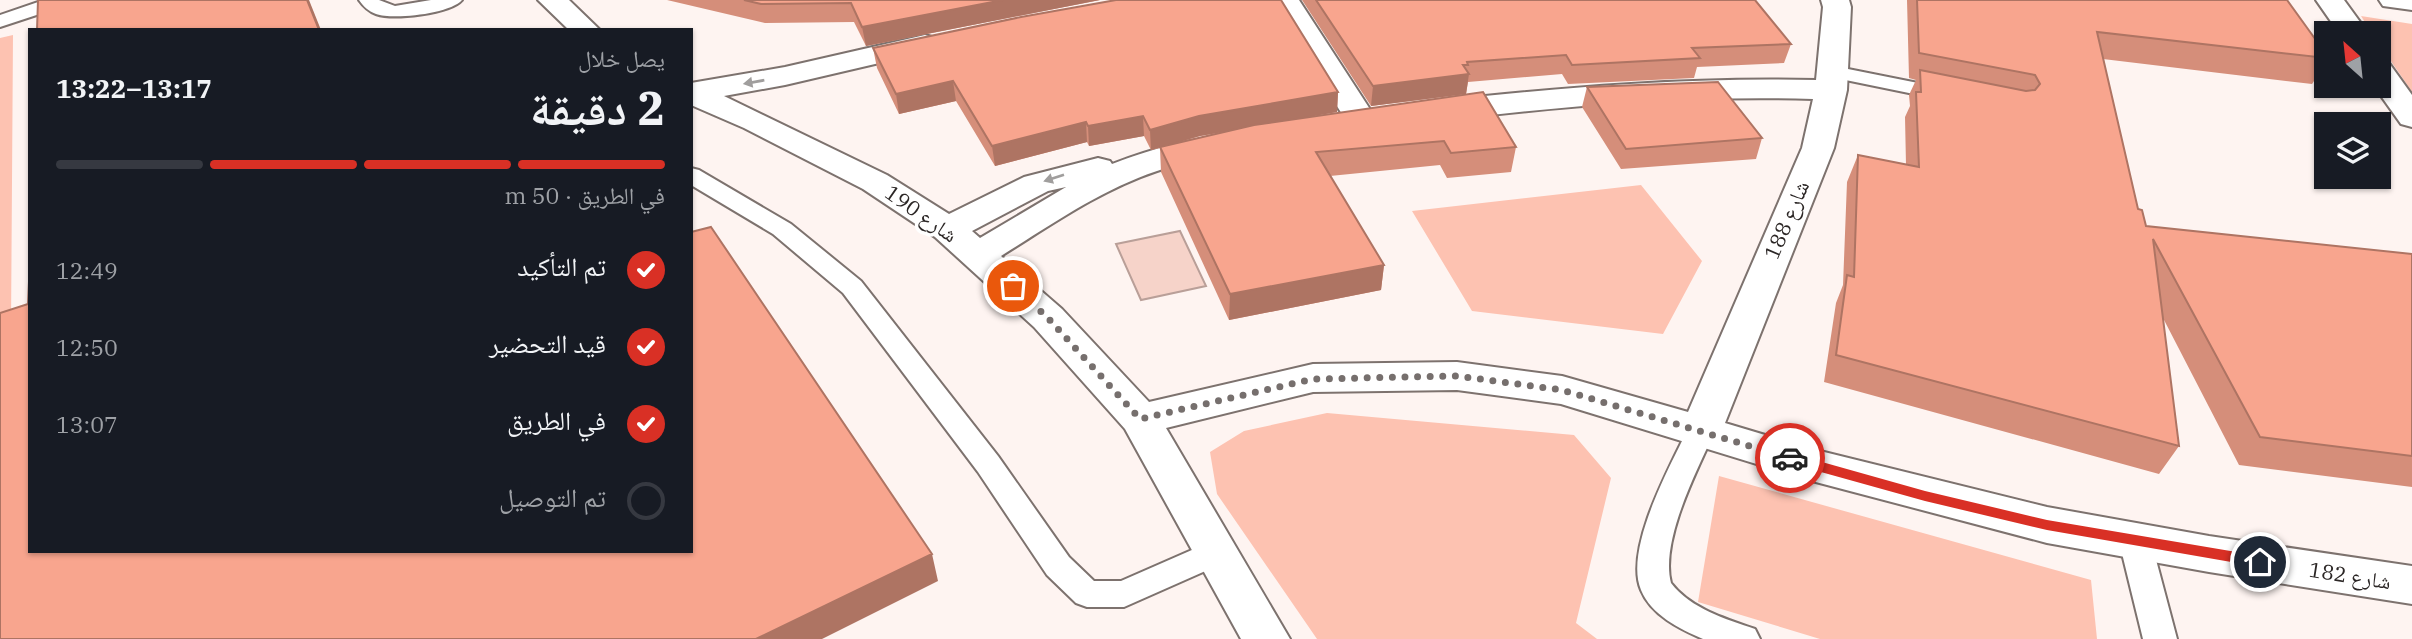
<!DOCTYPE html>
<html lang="ar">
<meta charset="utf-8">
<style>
body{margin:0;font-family:"IBM Plex Serif","Noto Naskh Arabic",serif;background:#242831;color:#f1f3f6;direction:rtl;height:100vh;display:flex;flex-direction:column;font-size:26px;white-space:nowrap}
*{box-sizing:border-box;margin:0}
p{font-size:23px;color:#9ea1a6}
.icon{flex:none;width:38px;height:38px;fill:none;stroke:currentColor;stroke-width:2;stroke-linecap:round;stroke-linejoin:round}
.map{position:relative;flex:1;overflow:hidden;direction:ltr}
.side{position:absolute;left:28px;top:28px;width:665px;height:525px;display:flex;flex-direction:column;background:#171b24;border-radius:0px;box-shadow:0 2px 5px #0004;direction:rtl}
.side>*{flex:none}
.needle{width:46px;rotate:333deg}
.tools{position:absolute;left:2314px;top:21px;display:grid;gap:14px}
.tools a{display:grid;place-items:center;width:77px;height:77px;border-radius:0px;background:#171b24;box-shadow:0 2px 5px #0004;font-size:35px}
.pin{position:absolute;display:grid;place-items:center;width:60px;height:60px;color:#fff;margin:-30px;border:4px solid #fff;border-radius:50%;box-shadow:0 2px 7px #0007}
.courier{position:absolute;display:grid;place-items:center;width:70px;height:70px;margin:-35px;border:5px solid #d93025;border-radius:50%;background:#fff;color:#222;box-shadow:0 2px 9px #0007}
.summary em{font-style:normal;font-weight:700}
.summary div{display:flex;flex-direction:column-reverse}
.summary{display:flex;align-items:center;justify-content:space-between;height:119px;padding:0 28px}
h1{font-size:46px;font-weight:700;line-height:52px}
.bar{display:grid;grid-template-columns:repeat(4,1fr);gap:10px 7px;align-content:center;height:84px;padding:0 28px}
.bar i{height:9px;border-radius:5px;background:#363941}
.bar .current{background:#d93025}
.bar p{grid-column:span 4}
ol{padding:0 28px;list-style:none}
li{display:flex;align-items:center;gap:21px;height:77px}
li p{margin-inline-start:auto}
li .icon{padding:7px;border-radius:50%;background:#d93025;color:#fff;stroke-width:4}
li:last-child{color:#9ea1a6}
li i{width:38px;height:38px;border:4px solid #363941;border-radius:50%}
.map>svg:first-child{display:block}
.green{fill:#fdc2b1}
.water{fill:#f6d3c9;stroke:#b99f98;stroke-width:2}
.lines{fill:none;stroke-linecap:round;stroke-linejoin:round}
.service-casing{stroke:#7d726e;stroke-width:4}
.minor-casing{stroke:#7d726e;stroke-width:4}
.service{fill:#fff;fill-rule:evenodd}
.minor{fill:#fff;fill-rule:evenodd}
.wall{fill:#d58e7a;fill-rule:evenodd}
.shaded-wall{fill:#ae7463}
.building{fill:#f8a58e;stroke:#ae7463;stroke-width:2}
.oneway{fill:#a09e9d}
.route{fill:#d93025}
.done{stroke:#766f6d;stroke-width:7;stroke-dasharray:0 12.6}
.labels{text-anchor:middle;stroke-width:7;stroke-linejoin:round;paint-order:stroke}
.street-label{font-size:21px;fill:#2c2726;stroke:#fff}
</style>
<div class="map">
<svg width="2412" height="639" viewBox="0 0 2412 639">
<rect width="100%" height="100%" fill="#fef4f1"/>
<path class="green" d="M 2361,16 L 2412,24 L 2412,92 L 2378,42 L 2378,33 L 2372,33 Z
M 13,35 L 11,328 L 0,331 L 0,38 Z
M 1641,185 L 1702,261 L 1663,334 L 1472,311 L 1412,211 Z
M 1327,413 L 1574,435 L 1611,478 L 1576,623 L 1597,639 L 1317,639 L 1217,494 L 1210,452 L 1244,431 Z
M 1719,476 L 2091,580 L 2097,639 L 1820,639 L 1698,602 Z"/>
<path class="water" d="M 1180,231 L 1206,286 L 1141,300 L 1116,244 Z"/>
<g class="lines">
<g class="service-casing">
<path id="service" d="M 44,0 L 73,0 L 70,4 L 0,27 L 0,15 Z
M 359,0 L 379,0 L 395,6 L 431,0 L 462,0 C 450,14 393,20 376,14 C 368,11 364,7 359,0 Z
M 1833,66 L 1948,89 L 1956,90 L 1959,95 L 1956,100 L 1948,101 L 1826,76 L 1823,72 L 1826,68 Z
M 691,168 L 699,170 L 791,224 L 861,281 L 998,456 L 1069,557 L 1094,581 L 1121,581 L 1217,539 L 1228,543 L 1233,552 L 1228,561 L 1124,607 L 1087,607 L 1076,603 L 1047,575 L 978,472 L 843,293 L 773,234 L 691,185 Z
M 1701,420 L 1711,424 L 1715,431 C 1697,470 1660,541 1671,583 C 1691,609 1726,619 1755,629 L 1760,639 L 1703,639 C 1680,629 1651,615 1641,590 C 1624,550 1669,468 1687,431 L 1691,424 Z
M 2135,529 L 2146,532 L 2151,541 L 2177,639 L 2143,639 L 2119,541 L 2124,532 Z"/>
</g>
<g class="minor-casing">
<path id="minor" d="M 538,0 L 569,0 L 600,30 L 569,30 Z
M 1271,0 L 1299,0 L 1377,120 L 1372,127 L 1361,130 L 1350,127 Z
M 1821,0 L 1849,0 L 1851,7 L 1847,90 L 1834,148 L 1725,423 L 1812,449 L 2047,507 L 2209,536 L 2412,566 L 2412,604 L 2209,572 L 2047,543 L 1812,481 L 1561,404 L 1457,390 L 1313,392 L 1166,428 L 1290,639 L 1241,639 L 1125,429 L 1034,327 L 935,237 L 863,189 L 744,128 L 691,105 L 691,83 L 785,67 L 925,35 L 935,38 L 940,44 L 935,50 L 785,85 L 724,96 L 887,175 L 949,214 L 1024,177 L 1098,158 L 1110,161 L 1112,164 C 1141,153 1195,134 1225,141 L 1229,148 L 1225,155 C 1202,161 1179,163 1157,171 C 1100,190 1051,225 1001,256 L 1062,309 L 1149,402 L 1313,364 L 1457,362 L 1562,376 L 1688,412 L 1802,148 L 1813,99 C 1688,95 1563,106 1438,121 L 1427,118 L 1422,111 L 1427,104 L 1438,101 C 1564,87 1690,77 1816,80 L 1823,7 ZM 1066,187 L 980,238 L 972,231 L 1048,191 Z
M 2316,0 L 2344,0 L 2368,33 L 2339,33 Z
M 2379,0 L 2412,0 L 2412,10 L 2383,6 Z
M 2378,60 L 2389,63 L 2412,95 L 2412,127 L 2401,124 L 2374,86 L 2378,86 Z"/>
</g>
<use href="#service" class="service"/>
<use href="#minor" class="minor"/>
</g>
<path class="wall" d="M 667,0 L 1100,0 L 866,46 L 854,22 L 765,23 Z
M 1302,0 L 1755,0 L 1791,44 L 1784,63 L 1697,67 L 1694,78 L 1568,84 L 1562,74 L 1468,82 L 1466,94 L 1371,106 Z
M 1907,0 L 2287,0 L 2326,54 L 2326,63 L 2312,84 L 2103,59 L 2138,209 L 2146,226 L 2412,254 L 2412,487 L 2239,465 L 2163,318 L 2179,446 L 2159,474 L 1824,382 L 1836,303 L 1843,285 L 1847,182 L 1858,155 L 1906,165 L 1905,117 L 1910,106 L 1909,95 L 1916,80 L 1909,78 Z
M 873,48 L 1338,92 L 1337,112 L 1307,117 L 1516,147 L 1511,172 L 1447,178 L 1440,165 L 1330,176 L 1384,265 L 1381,290 L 1229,320 L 1161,172 L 1160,148 L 1151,150 L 1144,136 L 1089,146 L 1087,142 L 995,166 L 956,101 L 899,114 L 877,68 ZM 1223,132 L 1169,145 L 1200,136 Z
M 1587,87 L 1762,138 L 1756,159 L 1621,169 L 1582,107 Z"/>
<path class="shaded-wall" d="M 307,0 L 309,0 L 321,30 L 319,30 Z
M 1003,0 L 1100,0 L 866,46 L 862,27 Z
M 1469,74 L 1466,94 L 1371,106 L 1373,86 Z
M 953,81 L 956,101 L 899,114 L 896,94 Z
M 1338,92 L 1337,112 L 1200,136 L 1151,150 L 1150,130 L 1199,116 Z
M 1143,116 L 1144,136 L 1089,146 L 1088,126 Z
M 1086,122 L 1087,142 L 995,166 L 992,146 Z
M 1384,265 L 1381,290 L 1229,320 L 1230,294 Z
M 932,554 L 938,581 L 822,639 L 756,639 Z"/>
<path class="building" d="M 38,0 L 307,0 L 319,30 L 37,30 Z
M 744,0 L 1003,0 L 862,27 L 851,3 L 761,4 Z
M 1116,0 L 1281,0 L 1338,92 L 1199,116 L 1150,130 L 1143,116 L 1088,126 L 1086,122 L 992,146 L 953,81 L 896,94 L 873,48 L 1021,17 Z
M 1316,0 L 1755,0 L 1791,44 L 1692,48 L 1700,58 L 1572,65 L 1566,55 L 1467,62 L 1468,65 L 1463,65 L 1469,74 L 1373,86 Z
M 1917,0 L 2287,0 L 2326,54 L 2326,58 L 2097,32 L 2138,209 L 2142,210 L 2146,226 L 2412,254 L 2412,456 L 2260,437 L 2153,239 L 2179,446 L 1836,355 L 1847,275 L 1854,277 L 1858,155 L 1919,167 L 1916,92 L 1921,92 L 1920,70 L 2026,91 L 2035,90 L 2040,84 L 2035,75 L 1919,53 Z
M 1718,82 L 1762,138 L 1626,149 L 1587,87 Z
M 1483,92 L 1516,147 L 1451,153 L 1444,141 L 1316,152 L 1384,265 L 1230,294 L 1160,147 L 1254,125 Z
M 711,227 L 932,554 L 756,639 L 0,639 L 0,313 L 28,304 L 30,259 L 30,551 L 691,551 L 691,232 Z"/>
<defs><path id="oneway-solid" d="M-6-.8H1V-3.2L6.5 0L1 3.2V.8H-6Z" transform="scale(1.75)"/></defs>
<g class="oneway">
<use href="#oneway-solid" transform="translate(754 82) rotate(170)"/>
<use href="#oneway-solid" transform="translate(1054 178) rotate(162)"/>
</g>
<path class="route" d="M 1790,453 L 1925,491 L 2047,520 L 2260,556 L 2267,562 L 2260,567 L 2047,530 L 1925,501 L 1785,462 L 1785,455 Z"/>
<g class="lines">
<path class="done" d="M 1013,286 L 1048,318 L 1140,419 L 1313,379 L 1457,376 L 1562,390 L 1790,458"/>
</g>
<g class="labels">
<g class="street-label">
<text transform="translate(921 214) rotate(35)" y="7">شارع 190</text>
<text transform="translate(1787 220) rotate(-67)" y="7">شارع 188</text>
<text transform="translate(2350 576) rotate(9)" y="7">شارع 182</text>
</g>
</g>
</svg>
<div class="tools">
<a><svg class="needle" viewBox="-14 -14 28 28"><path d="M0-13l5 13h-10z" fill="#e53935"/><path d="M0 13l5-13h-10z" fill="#9ea1a6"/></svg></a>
<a><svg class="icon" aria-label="layers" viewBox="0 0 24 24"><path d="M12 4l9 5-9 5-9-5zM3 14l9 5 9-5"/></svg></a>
</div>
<div class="pin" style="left:1013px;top:286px;background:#ea580c"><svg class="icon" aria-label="bag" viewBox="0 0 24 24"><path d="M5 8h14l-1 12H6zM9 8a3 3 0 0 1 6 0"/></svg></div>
<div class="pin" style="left:2260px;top:562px;background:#1f2937"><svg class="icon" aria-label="home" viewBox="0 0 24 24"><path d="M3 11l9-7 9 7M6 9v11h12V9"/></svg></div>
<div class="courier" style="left:1790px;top:458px"><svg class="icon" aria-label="car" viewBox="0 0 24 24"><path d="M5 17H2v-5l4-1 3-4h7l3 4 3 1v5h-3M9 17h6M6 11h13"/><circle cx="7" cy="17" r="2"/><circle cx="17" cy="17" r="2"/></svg></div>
<section class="side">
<div class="summary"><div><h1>2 دقيقة</h1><p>يصل خلال</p></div><em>13:17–13:22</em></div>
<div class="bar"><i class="current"></i><i class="current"></i><i class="current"></i><i></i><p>في الطريق · 50 m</p></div>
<ol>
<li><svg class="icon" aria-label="check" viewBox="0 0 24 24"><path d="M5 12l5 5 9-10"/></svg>تم التأكيد<p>12:49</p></li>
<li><svg class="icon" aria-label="check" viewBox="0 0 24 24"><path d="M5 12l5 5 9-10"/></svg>قيد التحضير<p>12:50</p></li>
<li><svg class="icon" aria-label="check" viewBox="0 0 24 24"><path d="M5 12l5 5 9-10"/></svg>في الطريق<p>13:07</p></li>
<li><i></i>تم التوصيل</li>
</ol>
</section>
</div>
